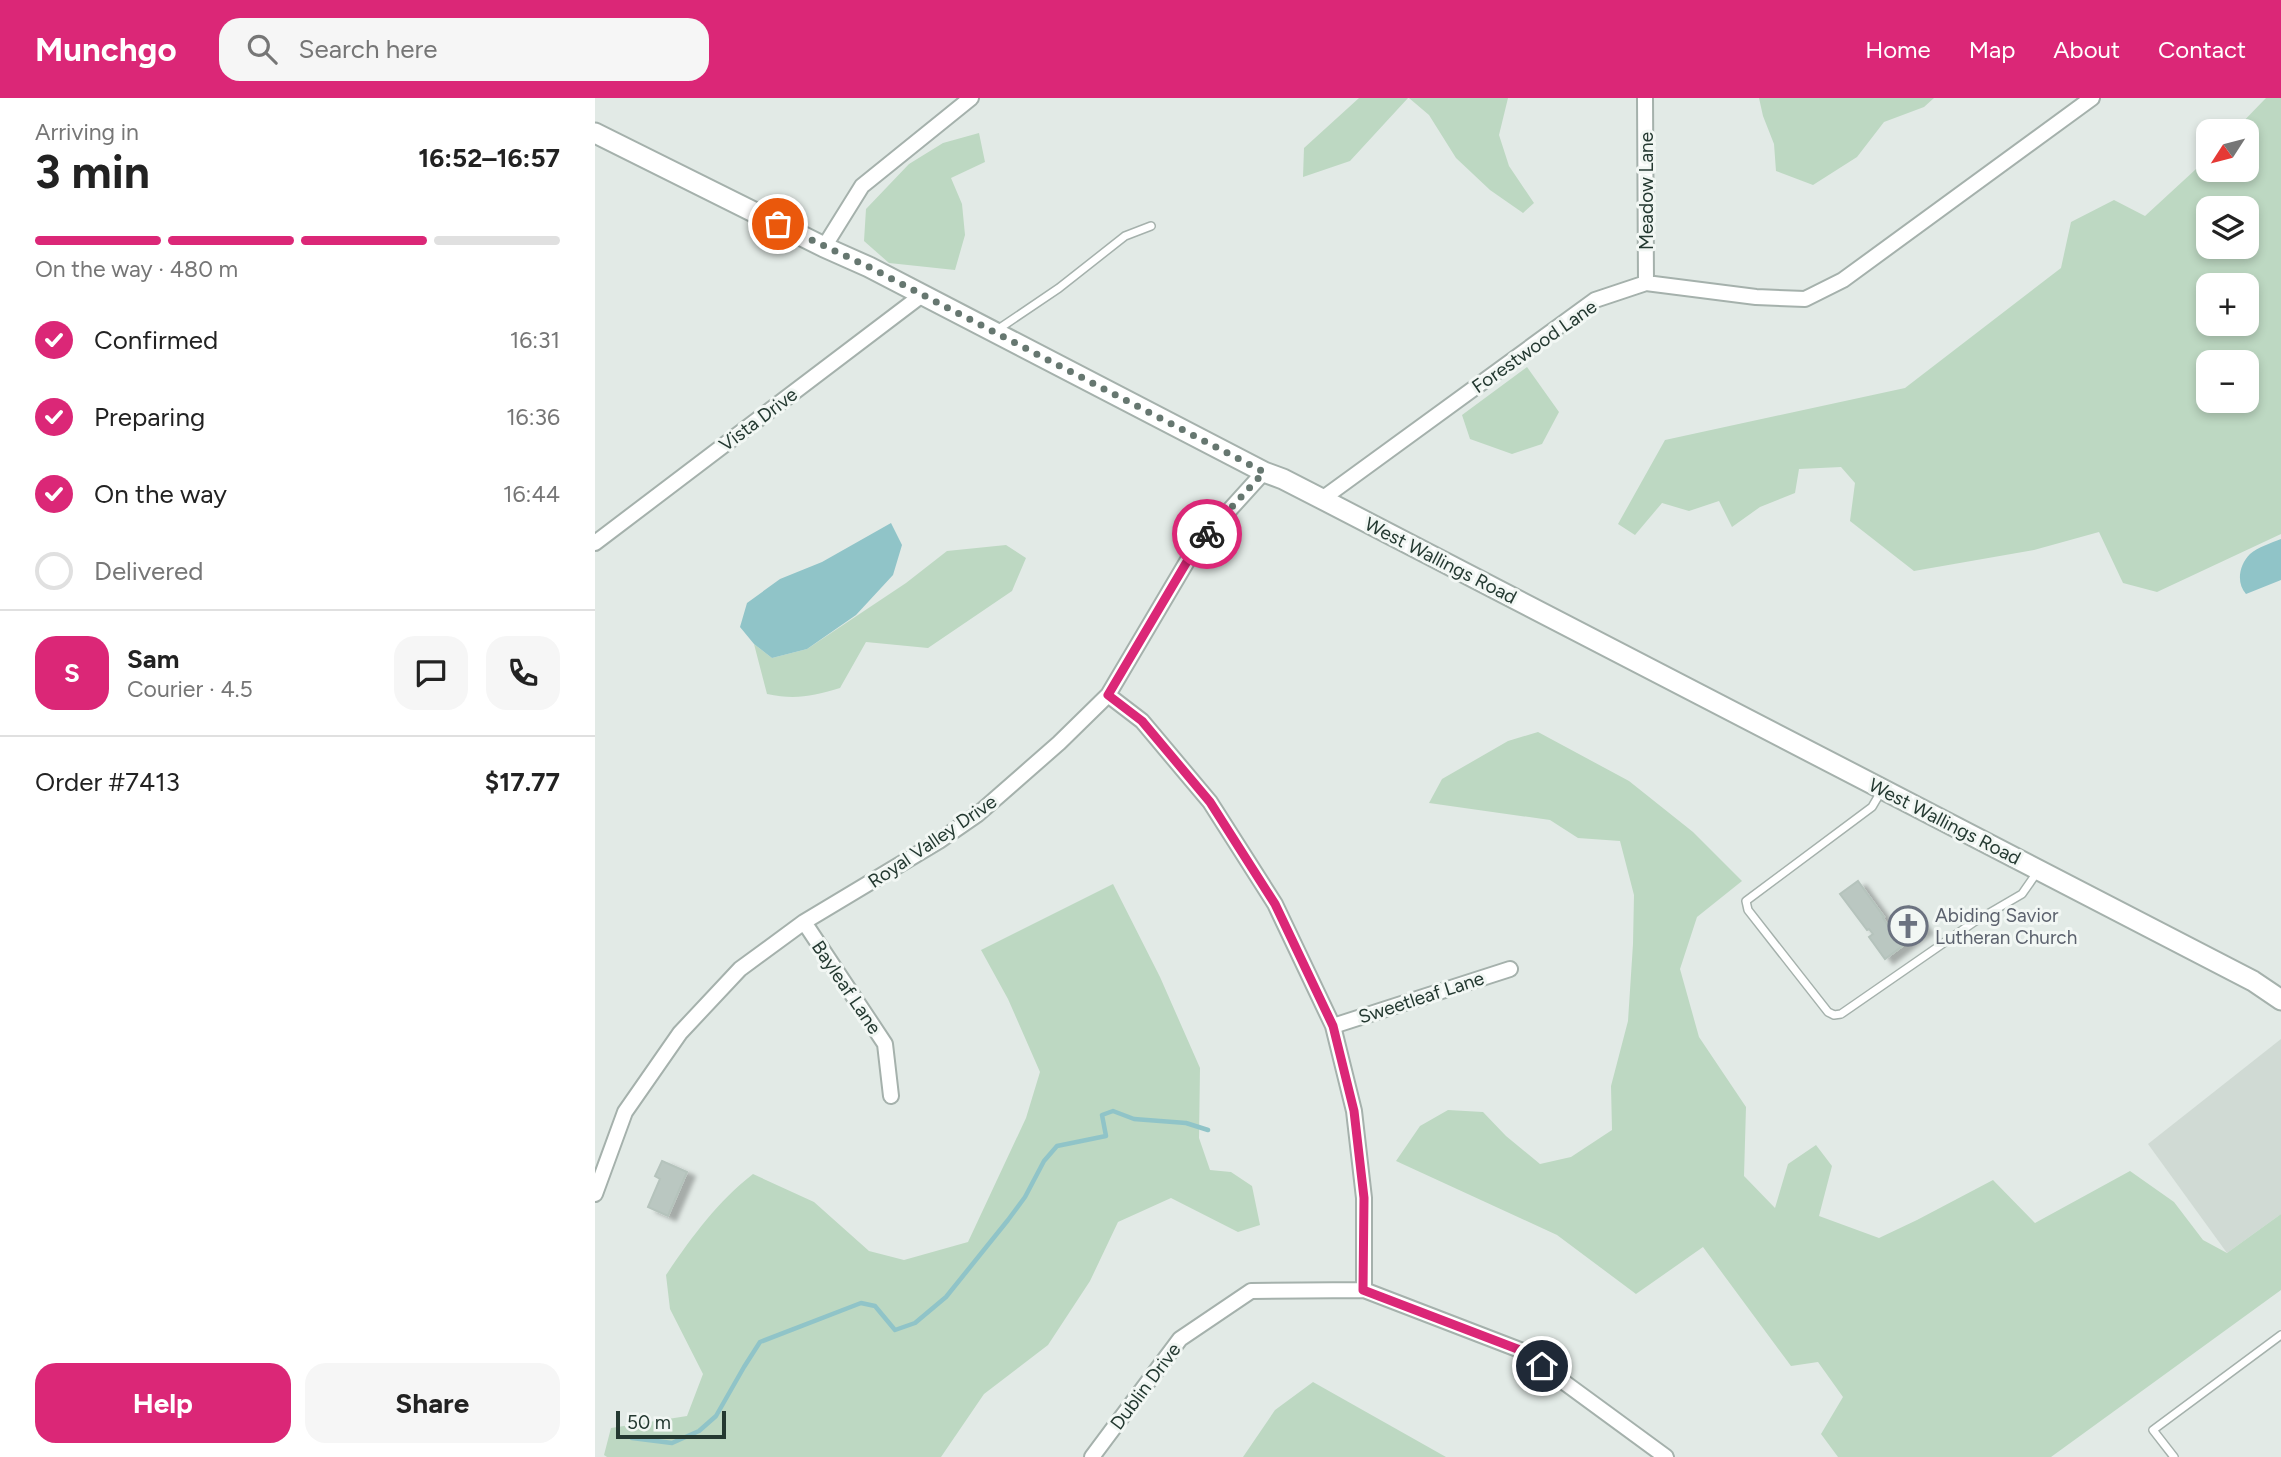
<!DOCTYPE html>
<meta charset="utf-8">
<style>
body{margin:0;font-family:Figtree,sans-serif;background:#f6f6f6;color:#222;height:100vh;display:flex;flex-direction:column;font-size:26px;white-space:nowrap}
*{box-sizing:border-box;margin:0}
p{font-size:23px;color:#767676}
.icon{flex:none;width:38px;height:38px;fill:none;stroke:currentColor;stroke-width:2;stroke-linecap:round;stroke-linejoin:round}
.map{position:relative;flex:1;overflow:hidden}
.side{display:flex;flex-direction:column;background:#fff;width:595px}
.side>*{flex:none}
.needle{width:46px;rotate:234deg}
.fabs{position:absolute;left:1601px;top:21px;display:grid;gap:14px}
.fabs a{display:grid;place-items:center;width:63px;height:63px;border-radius:14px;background:#fff;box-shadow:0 4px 10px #0003;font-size:35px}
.scale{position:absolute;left:21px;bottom:18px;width:110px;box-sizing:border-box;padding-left:7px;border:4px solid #243931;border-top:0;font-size:19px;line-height:24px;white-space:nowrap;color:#243931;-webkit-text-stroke:5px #f2f7f4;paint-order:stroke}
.pin{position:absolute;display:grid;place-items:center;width:60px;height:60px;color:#fff;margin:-30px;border:4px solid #fff;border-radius:50%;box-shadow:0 2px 7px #0007}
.courier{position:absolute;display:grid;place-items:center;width:70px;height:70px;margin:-35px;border:5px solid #db2777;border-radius:50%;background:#fff;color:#222;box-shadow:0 2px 9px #0007}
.summary em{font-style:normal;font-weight:700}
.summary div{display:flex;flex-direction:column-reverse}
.summary{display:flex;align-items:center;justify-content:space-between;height:119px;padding:0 35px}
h1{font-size:46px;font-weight:700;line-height:52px}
.bar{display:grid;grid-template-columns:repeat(4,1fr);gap:10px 7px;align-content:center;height:84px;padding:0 35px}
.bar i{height:9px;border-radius:5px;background:#e0e0e0}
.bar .selected{background:#db2777}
.bar p{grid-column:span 4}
.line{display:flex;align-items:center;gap:18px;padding:0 35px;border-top:2px solid #e0e0e0}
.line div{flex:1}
.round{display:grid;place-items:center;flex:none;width:74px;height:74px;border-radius:21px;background:#f6f6f6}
ol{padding:0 35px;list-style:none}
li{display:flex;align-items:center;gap:21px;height:77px}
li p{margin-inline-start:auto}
li .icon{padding:7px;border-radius:50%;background:#db2777;color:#fff;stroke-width:4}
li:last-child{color:#767676}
li i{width:38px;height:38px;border:4px solid #e0e0e0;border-radius:50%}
.button{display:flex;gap:14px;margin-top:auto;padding:14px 35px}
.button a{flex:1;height:80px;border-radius:21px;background:#db2777;color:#fff;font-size:28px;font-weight:700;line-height:80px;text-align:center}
.button a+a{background:#f6f6f6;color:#222}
header{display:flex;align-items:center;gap:42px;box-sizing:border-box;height:98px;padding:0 35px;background:#db2777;color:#fff}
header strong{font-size:33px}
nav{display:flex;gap:38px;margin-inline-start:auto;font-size:24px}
.search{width:490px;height:63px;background:#f6f6f6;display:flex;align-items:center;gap:18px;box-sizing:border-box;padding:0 24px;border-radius:21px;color:#767676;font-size:26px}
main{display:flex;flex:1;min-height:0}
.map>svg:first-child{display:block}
.built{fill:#d0dad4}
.green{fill:#bdd8c2;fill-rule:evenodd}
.water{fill:#90c4c8}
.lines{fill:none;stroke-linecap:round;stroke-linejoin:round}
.stream{stroke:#90c4c8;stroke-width:4.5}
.building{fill:#bac7c1;stroke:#b5c3bc;stroke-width:2;filter:url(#shadow)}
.service-casing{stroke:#a5b1ac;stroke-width:10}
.minor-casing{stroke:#a5b1ac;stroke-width:18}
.tertiary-casing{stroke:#a5b1ac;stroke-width:23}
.service{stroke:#fff;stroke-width:7}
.minor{stroke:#fff;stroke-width:14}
.tertiary{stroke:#fff;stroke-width:19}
.done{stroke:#667770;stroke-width:7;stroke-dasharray:0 12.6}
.route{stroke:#db2777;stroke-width:9}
.labels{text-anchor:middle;stroke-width:6;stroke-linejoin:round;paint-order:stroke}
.street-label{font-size:19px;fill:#243931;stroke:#f2f7f4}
.worship-label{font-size:19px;fill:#5b616d;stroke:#f2f7f4;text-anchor:start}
</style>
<header>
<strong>Munchgo</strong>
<div class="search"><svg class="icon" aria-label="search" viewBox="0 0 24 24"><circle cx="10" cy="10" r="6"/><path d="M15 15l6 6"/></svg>Search here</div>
<nav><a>Home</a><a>Map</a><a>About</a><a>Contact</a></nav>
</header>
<main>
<section class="side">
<div class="summary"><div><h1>3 min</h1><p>Arriving in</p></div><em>16:52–16:57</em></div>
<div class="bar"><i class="selected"></i><i class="selected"></i><i class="selected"></i><i></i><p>On the way · 480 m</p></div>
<ol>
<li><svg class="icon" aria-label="check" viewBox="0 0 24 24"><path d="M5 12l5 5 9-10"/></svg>Confirmed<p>16:31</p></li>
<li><svg class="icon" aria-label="check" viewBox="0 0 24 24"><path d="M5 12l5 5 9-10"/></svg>Preparing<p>16:36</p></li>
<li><svg class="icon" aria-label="check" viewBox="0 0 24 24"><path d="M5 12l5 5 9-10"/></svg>On the way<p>16:44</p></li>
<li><i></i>Delivered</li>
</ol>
<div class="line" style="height:126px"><b class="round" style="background:#db2777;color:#fff">S</b><div><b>Sam</b><p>Courier · 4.5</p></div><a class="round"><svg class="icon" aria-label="chat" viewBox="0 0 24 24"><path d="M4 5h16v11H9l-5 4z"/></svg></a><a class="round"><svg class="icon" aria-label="phone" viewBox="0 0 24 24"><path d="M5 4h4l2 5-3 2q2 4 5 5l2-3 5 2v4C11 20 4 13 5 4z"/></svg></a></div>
<div class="line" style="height:91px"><div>Order #7413</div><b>$17.77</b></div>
<div class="button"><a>Help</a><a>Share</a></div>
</section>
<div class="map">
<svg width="1686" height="1359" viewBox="0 0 1686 1359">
<defs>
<filter id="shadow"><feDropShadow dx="8" dy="4.5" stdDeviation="2" flood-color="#0004"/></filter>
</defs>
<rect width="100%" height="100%" fill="#e2eae6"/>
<path class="built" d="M 1686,941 L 1686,1116 L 1632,1155 L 1553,1046 Z"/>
<path class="green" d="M 764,0 L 813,0 L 755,63 L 708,79 L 709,50 Z
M 814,0 L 913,0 L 904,37 L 914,68 L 939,105 L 928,115 L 895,92 L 861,60 L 834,17 Z
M 1164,0 L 1339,0 L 1329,9 L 1289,24 L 1262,59 L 1218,87 L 1181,73 L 1179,46 L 1168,18 Z
M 1671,0 L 1686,0 L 1686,436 L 1562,494 L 1528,485 L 1504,434 L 1439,452 L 1319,473 L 1255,423 L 1260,385 L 1246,369 L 1204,371 L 1200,395 L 1165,409 L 1137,429 L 1124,403 L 1094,413 L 1067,405 L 1040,437 L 1023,426 L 1070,342 L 1310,290 L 1466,170 L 1476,124 L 1519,102 L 1550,118 L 1613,60 L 1614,72 L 1652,72 L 1652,33 L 1639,33 ZM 1614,110 L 1652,110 L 1652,149 L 1614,149 ZM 1652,187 L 1652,226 L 1614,226 L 1614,187 ZM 1652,264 L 1652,303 L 1614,303 L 1614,264 Z
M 384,35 L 390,64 L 356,80 L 367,106 L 370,137 L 360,172 L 294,165 L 269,143 L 271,111 L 314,66 L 348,45 Z
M 932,269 L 964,314 L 947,346 L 917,356 L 875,341 L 867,317 Z
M 411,447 L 431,460 L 417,493 L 333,550 L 271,544 L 245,590 C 217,598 201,602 172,596 L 159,546 L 177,560 L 212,551 L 311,485 L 352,453 Z
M 943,634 L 1034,683 L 1098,734 L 1147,783 L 1102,819 L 1085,871 L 1104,939 L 1151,1009 L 1149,1078 L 1180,1110 L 1193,1066 L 1221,1047 L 1237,1068 L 1224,1118 L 1284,1140 L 1322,1122 L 1398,1082 L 1440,1125 L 1535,1073 L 1579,1104 L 1608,1142 L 1632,1155 L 1686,1116 L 1686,1192 L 1456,1359 L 1243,1359 L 1226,1336 L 1248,1299 L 1223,1264 L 1196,1268 L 1108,1149 L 1041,1196 L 962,1137 L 801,1063 L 825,1028 L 853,1012 L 888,1014 L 911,1038 L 945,1066 L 976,1059 L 1017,1032 L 1016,988 L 1033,923 L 1038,846 L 1039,797 L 1025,743 L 983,740 L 955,722 L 834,705 L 847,681 L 913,643 Z
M 518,786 L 565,879 L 605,970 L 604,1040 L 615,1072 L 636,1074 L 657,1088 L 665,1127 L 643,1134 L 576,1100 L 523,1124 L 495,1183 L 453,1247 L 389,1296 L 346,1359 L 12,1359 L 9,1357 L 16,1330 L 92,1318 L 108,1276 L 75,1211 L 71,1177 C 96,1140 122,1104 158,1076 L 219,1104 L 274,1153 L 309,1162 L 373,1144 L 431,1020 L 445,974 L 413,901 L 386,852 Z
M 718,1284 L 851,1359 L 648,1359 L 680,1312 Z"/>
<path class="water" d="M 296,425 L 307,447 L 298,477 L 261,517 L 212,551 L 177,560 L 159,546 L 145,529 L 152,505 L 185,481 L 227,464 Z
M 1686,441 L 1686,482 L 1651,496 C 1641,485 1644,467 1655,456 C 1663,449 1676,445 1686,441 Z"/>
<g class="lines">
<path class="stream" d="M 37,1340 L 77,1345 L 104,1333 L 121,1318 L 149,1269 L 165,1244 L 266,1205 L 280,1208 L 300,1232 L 320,1225 L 351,1199 L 413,1122 L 430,1099 L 449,1063 L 462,1048 L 511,1038 L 507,1017 L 518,1013 L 539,1021 L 591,1025 L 613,1032"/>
</g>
<path class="building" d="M 1263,783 L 1289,819 L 1288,820 L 1292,826 L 1314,808 L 1330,831 L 1290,861 L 1274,839 L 1278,836 L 1274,831 L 1272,832 L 1245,796 Z
M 67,1063 L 92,1074 L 73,1118 L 53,1109 L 65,1081 L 60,1078 Z"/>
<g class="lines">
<g class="service-casing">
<path id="service" d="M 402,232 L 464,190 L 530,138 L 556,128
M 1287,692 L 1277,709 L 1151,803 L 1153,812 L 1233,914 L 1239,917 L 1246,916 L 1379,824 L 1427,796 L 1443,773
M 1579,1359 L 1558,1332 L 1686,1237"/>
</g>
<g class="minor-casing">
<path id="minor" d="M 1050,0 L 1051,185
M 229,149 L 267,88 L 376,0
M 727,401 L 1000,202 L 1051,185 L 1161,199 L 1210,201 L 1248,182 L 1497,0
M 0,445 L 327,197
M 513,597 L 547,623 L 615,704 L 680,806 L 738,928 L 759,1013 L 769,1100 L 769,1192
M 209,824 L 290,946 L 296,998
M 738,928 L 915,871
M 0,1096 L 30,1014 L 85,935 L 145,871 L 209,824 L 344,743 L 383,716 L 464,645 L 513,597 L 600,450 L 669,374
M 497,1359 L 585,1241 L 656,1193 L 769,1192 L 925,1252 L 1071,1359"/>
</g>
<g class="tertiary-casing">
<path id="tertiary" d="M 0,35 L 229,149 L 274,169 L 669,374 L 688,381 L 727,401 L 1658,883 L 1686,902"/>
</g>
<use href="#service" class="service"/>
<use href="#minor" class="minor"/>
<use href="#tertiary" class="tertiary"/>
</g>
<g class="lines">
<path class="done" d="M 183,126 L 274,169 L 669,374 L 612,436"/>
<path class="route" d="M 612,436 L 600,450 L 513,597 L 547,623 L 615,704 L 680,806 L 738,928 L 759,1013 L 769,1100 L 768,1192 L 925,1252 L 947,1268"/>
</g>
<defs>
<g id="church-ring" transform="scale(2.0125)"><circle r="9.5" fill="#f2f7f4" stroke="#6b7280" stroke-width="1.5"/><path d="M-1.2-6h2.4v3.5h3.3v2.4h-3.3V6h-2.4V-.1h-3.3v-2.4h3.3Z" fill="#6b7280"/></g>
</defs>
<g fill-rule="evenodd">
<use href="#church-ring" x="1313" y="828"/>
</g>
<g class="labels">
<g class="street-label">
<text transform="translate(1051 93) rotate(-90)" y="7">Meadow Lane</text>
<text transform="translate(939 248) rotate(-35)" y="7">Forestwood Lane</text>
<text transform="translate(163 321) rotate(-37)" y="7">Vista Drive</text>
<text transform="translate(846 462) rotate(27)" y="7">West Wallings Road</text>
<text transform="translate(1350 723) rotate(27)" y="7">West Wallings Road</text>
<text transform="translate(337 743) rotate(-34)" y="7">Royal Valley Drive</text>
<text transform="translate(252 889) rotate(56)" y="7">Bayleaf Lane</text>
<text transform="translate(826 899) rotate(-18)" y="7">Sweetleaf Lane</text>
<text transform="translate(550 1288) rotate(-53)" y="7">Dublin Drive</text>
</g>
<g class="worship-label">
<text x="1340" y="824">Abiding Savior<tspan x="1340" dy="22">Lutheran Church</tspan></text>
</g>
</g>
</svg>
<div class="fabs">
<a><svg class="needle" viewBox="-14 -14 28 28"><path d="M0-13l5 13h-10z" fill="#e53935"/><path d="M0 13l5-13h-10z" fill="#767676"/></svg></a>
<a><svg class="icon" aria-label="layers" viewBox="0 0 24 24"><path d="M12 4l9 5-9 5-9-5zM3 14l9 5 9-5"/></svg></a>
<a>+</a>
<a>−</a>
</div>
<div class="scale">50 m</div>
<div class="pin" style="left:183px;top:126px;background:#ea580c"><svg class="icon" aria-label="bag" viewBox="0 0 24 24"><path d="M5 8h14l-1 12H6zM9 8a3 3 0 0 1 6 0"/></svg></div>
<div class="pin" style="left:947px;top:1268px;background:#1f2937"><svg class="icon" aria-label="home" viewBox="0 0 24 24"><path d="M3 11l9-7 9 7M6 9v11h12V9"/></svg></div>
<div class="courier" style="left:612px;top:436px"><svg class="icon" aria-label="bike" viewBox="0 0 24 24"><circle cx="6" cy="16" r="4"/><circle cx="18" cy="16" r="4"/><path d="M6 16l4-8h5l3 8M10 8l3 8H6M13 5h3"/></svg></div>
</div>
</main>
